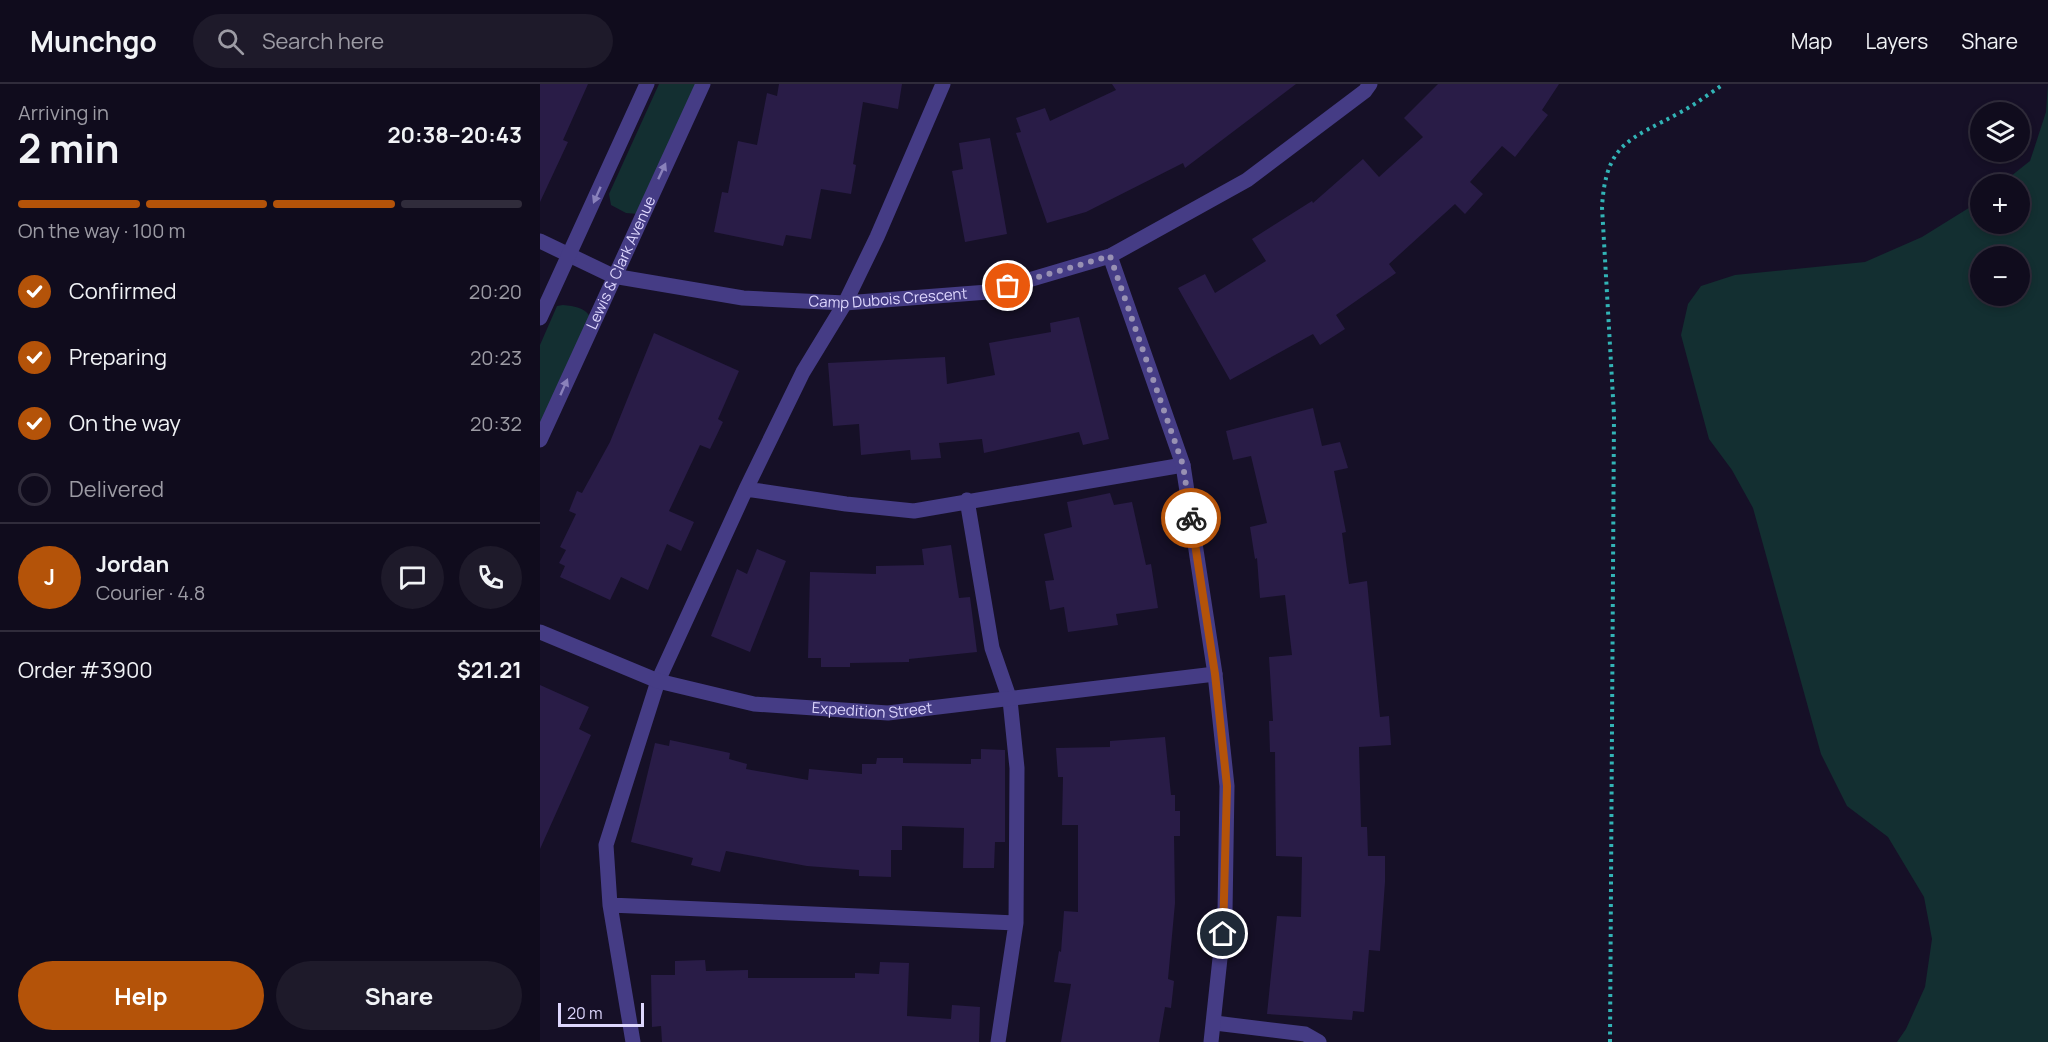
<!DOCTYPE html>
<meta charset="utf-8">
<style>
body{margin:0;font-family:Manrope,sans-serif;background:#1e1a2a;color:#f1f3f6;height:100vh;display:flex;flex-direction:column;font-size:22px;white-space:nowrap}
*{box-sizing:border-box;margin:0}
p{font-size:20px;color:#9c9ba4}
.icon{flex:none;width:33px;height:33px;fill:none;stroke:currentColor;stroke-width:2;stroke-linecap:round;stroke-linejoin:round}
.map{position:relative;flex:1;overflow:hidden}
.side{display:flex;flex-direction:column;background:#100c1d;width:540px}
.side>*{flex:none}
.buttons{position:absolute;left:1430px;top:18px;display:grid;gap:12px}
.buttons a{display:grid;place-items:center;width:60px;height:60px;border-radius:50%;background:#100c1d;box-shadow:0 3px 9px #0003,0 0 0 2px #302c3b;font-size:30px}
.scale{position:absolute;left:18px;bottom:15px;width:86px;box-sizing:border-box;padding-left:6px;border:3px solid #ded7fe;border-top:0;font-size:16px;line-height:21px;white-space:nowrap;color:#ded7fe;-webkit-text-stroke:4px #161027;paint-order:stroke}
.pin{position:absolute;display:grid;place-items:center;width:51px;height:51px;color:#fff;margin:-26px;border:3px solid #fff;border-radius:50%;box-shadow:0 2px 6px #0007}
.courier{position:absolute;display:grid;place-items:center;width:60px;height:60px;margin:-30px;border:4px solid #b45309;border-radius:50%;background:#fff;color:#222;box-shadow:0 2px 8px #0007}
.head em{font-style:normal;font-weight:700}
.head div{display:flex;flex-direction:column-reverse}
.head{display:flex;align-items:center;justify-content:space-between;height:102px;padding:0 18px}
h1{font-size:39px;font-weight:700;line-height:45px}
.bar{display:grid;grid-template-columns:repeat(4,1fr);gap:9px 6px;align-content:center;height:72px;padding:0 18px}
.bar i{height:8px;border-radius:4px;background:#302c3b}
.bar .on{background:#b45309}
.bar p{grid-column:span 4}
.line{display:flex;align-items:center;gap:15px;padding:0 18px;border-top:2px solid #302c3b}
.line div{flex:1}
.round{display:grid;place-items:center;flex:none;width:63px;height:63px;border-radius:32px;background:#1e1a2a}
ol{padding:0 18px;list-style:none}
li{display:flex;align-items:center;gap:18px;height:66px}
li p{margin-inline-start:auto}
li .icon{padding:6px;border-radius:50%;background:#b45309;color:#fff;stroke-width:4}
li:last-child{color:#9c9ba4}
li i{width:33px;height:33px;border:3px solid #302c3b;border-radius:50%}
.button{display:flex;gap:12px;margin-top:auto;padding:12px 18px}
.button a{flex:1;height:69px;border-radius:36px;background:#b45309;color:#fff;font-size:24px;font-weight:700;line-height:69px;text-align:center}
.button a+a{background:#1e1a2a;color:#f1f3f6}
header{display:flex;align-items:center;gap:36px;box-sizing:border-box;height:84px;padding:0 30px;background:#100c1d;border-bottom:2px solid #302c3b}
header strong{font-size:28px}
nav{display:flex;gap:33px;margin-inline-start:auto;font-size:21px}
.search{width:420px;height:54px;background:#1e1a2a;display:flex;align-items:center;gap:15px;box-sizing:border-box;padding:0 21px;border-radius:33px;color:#9c9ba4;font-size:22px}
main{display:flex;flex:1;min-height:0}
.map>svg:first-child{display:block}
.green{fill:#132f31;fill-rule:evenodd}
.building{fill:#291c47}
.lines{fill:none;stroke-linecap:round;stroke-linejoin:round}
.path{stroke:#32b4b6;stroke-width:4;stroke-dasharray:3 4.5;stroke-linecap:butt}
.service{stroke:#453c85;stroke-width:15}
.minor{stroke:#453c85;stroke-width:15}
.oneway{fill:#8a82bb}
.done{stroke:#9891b3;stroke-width:6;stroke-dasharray:0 10.8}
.route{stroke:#b45309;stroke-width:8}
.labels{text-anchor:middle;stroke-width:5;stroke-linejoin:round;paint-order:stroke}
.street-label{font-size:15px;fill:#ded7fe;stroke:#161027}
</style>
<header>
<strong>Munchgo</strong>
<div class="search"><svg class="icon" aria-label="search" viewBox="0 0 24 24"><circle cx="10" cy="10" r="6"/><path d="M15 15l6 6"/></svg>Search here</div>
<nav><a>Map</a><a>Layers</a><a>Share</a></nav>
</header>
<main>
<section class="side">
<div class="head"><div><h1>2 min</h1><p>Arriving in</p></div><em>20:38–20:43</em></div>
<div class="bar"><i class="on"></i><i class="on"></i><i class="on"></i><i></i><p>On the way · 100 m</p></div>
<ol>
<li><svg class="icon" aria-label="check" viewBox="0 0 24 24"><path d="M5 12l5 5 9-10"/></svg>Confirmed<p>20:20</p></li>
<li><svg class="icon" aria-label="check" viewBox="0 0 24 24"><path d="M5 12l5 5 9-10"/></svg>Preparing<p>20:23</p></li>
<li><svg class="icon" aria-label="check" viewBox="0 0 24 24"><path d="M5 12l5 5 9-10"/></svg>On the way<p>20:32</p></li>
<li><i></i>Delivered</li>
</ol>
<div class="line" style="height:108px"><b class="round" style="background:#b45309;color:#fff">J</b><div><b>Jordan</b><p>Courier · 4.8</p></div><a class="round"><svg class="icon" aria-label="chat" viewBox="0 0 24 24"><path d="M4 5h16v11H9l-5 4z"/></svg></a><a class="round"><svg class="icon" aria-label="phone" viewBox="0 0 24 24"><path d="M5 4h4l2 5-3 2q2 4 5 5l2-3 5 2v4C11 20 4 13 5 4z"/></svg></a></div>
<div class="line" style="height:78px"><div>Order #3900</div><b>$21.21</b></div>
<div class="button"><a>Help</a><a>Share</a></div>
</section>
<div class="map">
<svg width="1508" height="958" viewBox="0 0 1508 958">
<rect width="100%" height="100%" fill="#161027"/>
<path class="green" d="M 119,0 L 160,0 L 98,130 L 86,129 L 71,121 L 69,110 Z
M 1508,0 L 1508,958 L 1357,958 L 1366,945 L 1385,903 L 1392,855 L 1384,813 L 1348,753 L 1307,722 L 1281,670 L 1213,424 L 1192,386 L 1169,355 L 1141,251 L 1148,220 L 1161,202 L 1195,191 L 1325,178 L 1382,153 L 1440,117 L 1440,140 L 1479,140 L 1479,100 L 1461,100 L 1490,77 L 1506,28 ZM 1479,172 L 1479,212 L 1440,212 L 1440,172 Z
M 23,221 C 34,222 47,224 51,235 L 0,348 L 0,261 L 17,222 Z"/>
<path class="building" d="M 0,0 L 48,0 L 23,56 L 28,58 L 0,118 Z
M 239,0 L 362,0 L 358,25 L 323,18 L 313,80 L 316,81 L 311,110 L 281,105 L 271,155 L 246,151 L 243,162 L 174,148 L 182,108 L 188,109 L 198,57 L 217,61 L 227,9 L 237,12 Z
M 572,0 L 756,0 L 645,84 L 643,79 L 546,128 L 507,139 L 476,49 L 481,48 L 476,34 L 505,24 L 510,37 L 576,6 Z
M 898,0 L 1019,0 L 1002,26 L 1008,31 L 975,73 L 962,62 L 930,98 L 943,110 L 925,130 L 915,120 L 849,180 L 856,189 L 796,231 L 805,245 L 780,261 L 773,250 L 690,296 L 638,204 L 665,190 L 675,209 L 726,177 L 712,155 L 772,117 L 773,119 L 823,75 L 839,93 L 883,53 L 864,34 Z
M 450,54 L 467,150 L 425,158 L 412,87 L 423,85 L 419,59 Z
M 539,233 L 569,355 L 543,361 L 539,348 L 444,369 L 442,355 L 399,359 L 401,374 L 371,376 L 370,366 L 321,371 L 319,340 L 293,342 L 288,279 L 405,273 L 407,300 L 455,291 L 449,259 L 511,248 L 510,239 Z
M 114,249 L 199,287 L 178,335 L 183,338 L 170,365 L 160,361 L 129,427 L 154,438 L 141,467 L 127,460 L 108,506 L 81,493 L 70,516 L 20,493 L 25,482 L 19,479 L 26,466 L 20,463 L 36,430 L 29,427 L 37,407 L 42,409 L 70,358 Z
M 773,324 L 782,362 L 800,358 L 808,384 L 794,387 L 806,448 L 802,449 L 809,500 L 827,497 L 840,633 L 849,632 L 851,661 L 819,663 L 821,743 L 827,743 L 828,772 L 845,772 L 845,798 L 840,867 L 829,866 L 824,928 L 813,927 L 812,936 L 727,930 L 737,832 L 761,833 L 762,773 L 736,772 L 735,668 L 730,668 L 729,637 L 733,637 L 729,573 L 752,571 L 745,511 L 720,514 L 717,474 L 715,475 L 710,443 L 727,439 L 711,372 L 693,376 L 686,347 Z
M 570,409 L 574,421 L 592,418 L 606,481 L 611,480 L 618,524 L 576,530 L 578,541 L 528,548 L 524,523 L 510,526 L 505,497 L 514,496 L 504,450 L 532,443 L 527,418 Z
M 411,461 L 419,514 L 430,513 L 437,568 L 369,575 L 369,578 L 310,579 L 310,583 L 281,583 L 281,574 L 268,574 L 270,488 L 336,490 L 336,482 L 384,481 L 382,465 Z
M 217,465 L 246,477 L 210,568 L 171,552 L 197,485 L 207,490 Z
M 0,601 L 49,623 L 39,645 L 51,651 L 0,765 Z
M 625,653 L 631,711 L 635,711 L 635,727 L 640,727 L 640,752 L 634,752 L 635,819 L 628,895 L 634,897 L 631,924 L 625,923 L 619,958 L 521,958 L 531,900 L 514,898 L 519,867 L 521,868 L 524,827 L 538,828 L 538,741 L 522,741 L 523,693 L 518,693 L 516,664 L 570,663 L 570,657 Z
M 130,656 L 190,669 L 189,675 L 207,680 L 206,685 L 268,696 L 269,685 L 322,690 L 322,680 L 336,680 L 337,674 L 363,674 L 363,679 L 431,680 L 431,675 L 441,675 L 441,665 L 465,666 L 465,758 L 455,758 L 454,784 L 423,784 L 424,744 L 362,742 L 362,766 L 351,766 L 351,793 L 319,792 L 319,786 L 267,782 L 186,767 L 180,788 L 151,781 L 153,774 L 91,758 L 115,659 L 129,662 Z
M 165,876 L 166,887 L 208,886 L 208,894 L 315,894 L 315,889 L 339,890 L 340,878 L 369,879 L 367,932 L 411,935 L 412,921 L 440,923 L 439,958 L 122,958 L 121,942 L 112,943 L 111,891 L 135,891 L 135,877 Z"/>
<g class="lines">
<path class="path" d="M 1070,958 L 1074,331 L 1062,123 C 1066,58 1090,56 1141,28 C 1156,20 1170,9 1184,0"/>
<path class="service" d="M 206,405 L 306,420 L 374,427 L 643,381
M 427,416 L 452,564 L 470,616 L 477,684 L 476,839 L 458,958
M 70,821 L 476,839
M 675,939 L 765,950 L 779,958
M 93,958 L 70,821 L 66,761 L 118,597 L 206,405 L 263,288 L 305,219 L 337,153 L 403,0"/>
<g class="minor">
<path id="s1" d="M 0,157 L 73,192 L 203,214 L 305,219 L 448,208 L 570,172 L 707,96 L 825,7 L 830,0"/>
<path d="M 570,172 L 643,381 L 675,590 L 687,702 L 685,828 L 671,958"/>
<path d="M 0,234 L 107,0"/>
<path id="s2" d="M 0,356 L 163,0"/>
<path id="s3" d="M 0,548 L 118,597 L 214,620 L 348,629 L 675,590"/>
</g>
</g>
<defs><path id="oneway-solid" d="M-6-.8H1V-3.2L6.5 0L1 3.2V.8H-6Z" transform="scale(1.5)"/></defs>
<g class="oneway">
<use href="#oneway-solid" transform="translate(122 87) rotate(-65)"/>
<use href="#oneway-solid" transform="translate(57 111) rotate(114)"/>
<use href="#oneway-solid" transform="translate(24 303) rotate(-66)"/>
</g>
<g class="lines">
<path class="done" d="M 468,202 L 570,172 L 643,381 L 651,434"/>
<path class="route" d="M 651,434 L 675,590 L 687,702 L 683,850"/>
</g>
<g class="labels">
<g class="street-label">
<text dy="5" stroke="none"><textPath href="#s2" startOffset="195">Lewis &amp; Clark Avenue</textPath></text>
<text dy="5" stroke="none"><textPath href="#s1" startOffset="358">Camp Dubois Crescent</textPath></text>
<text dy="5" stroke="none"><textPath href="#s3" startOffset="345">Expedition Street</textPath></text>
</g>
</g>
</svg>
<div class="buttons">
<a><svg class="icon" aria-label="layers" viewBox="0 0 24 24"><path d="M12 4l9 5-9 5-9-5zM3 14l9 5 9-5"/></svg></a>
<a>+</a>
<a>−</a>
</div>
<div class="scale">20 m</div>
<div class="pin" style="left:468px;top:202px;background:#ea580c"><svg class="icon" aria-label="bag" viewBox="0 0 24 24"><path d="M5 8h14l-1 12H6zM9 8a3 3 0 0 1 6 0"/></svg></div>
<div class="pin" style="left:683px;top:850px;background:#1f2937"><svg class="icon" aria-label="home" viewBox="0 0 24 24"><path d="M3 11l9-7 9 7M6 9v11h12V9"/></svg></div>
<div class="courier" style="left:651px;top:434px"><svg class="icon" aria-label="bike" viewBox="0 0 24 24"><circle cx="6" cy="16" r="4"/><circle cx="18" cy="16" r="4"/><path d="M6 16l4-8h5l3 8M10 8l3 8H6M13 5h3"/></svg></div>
</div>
</main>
